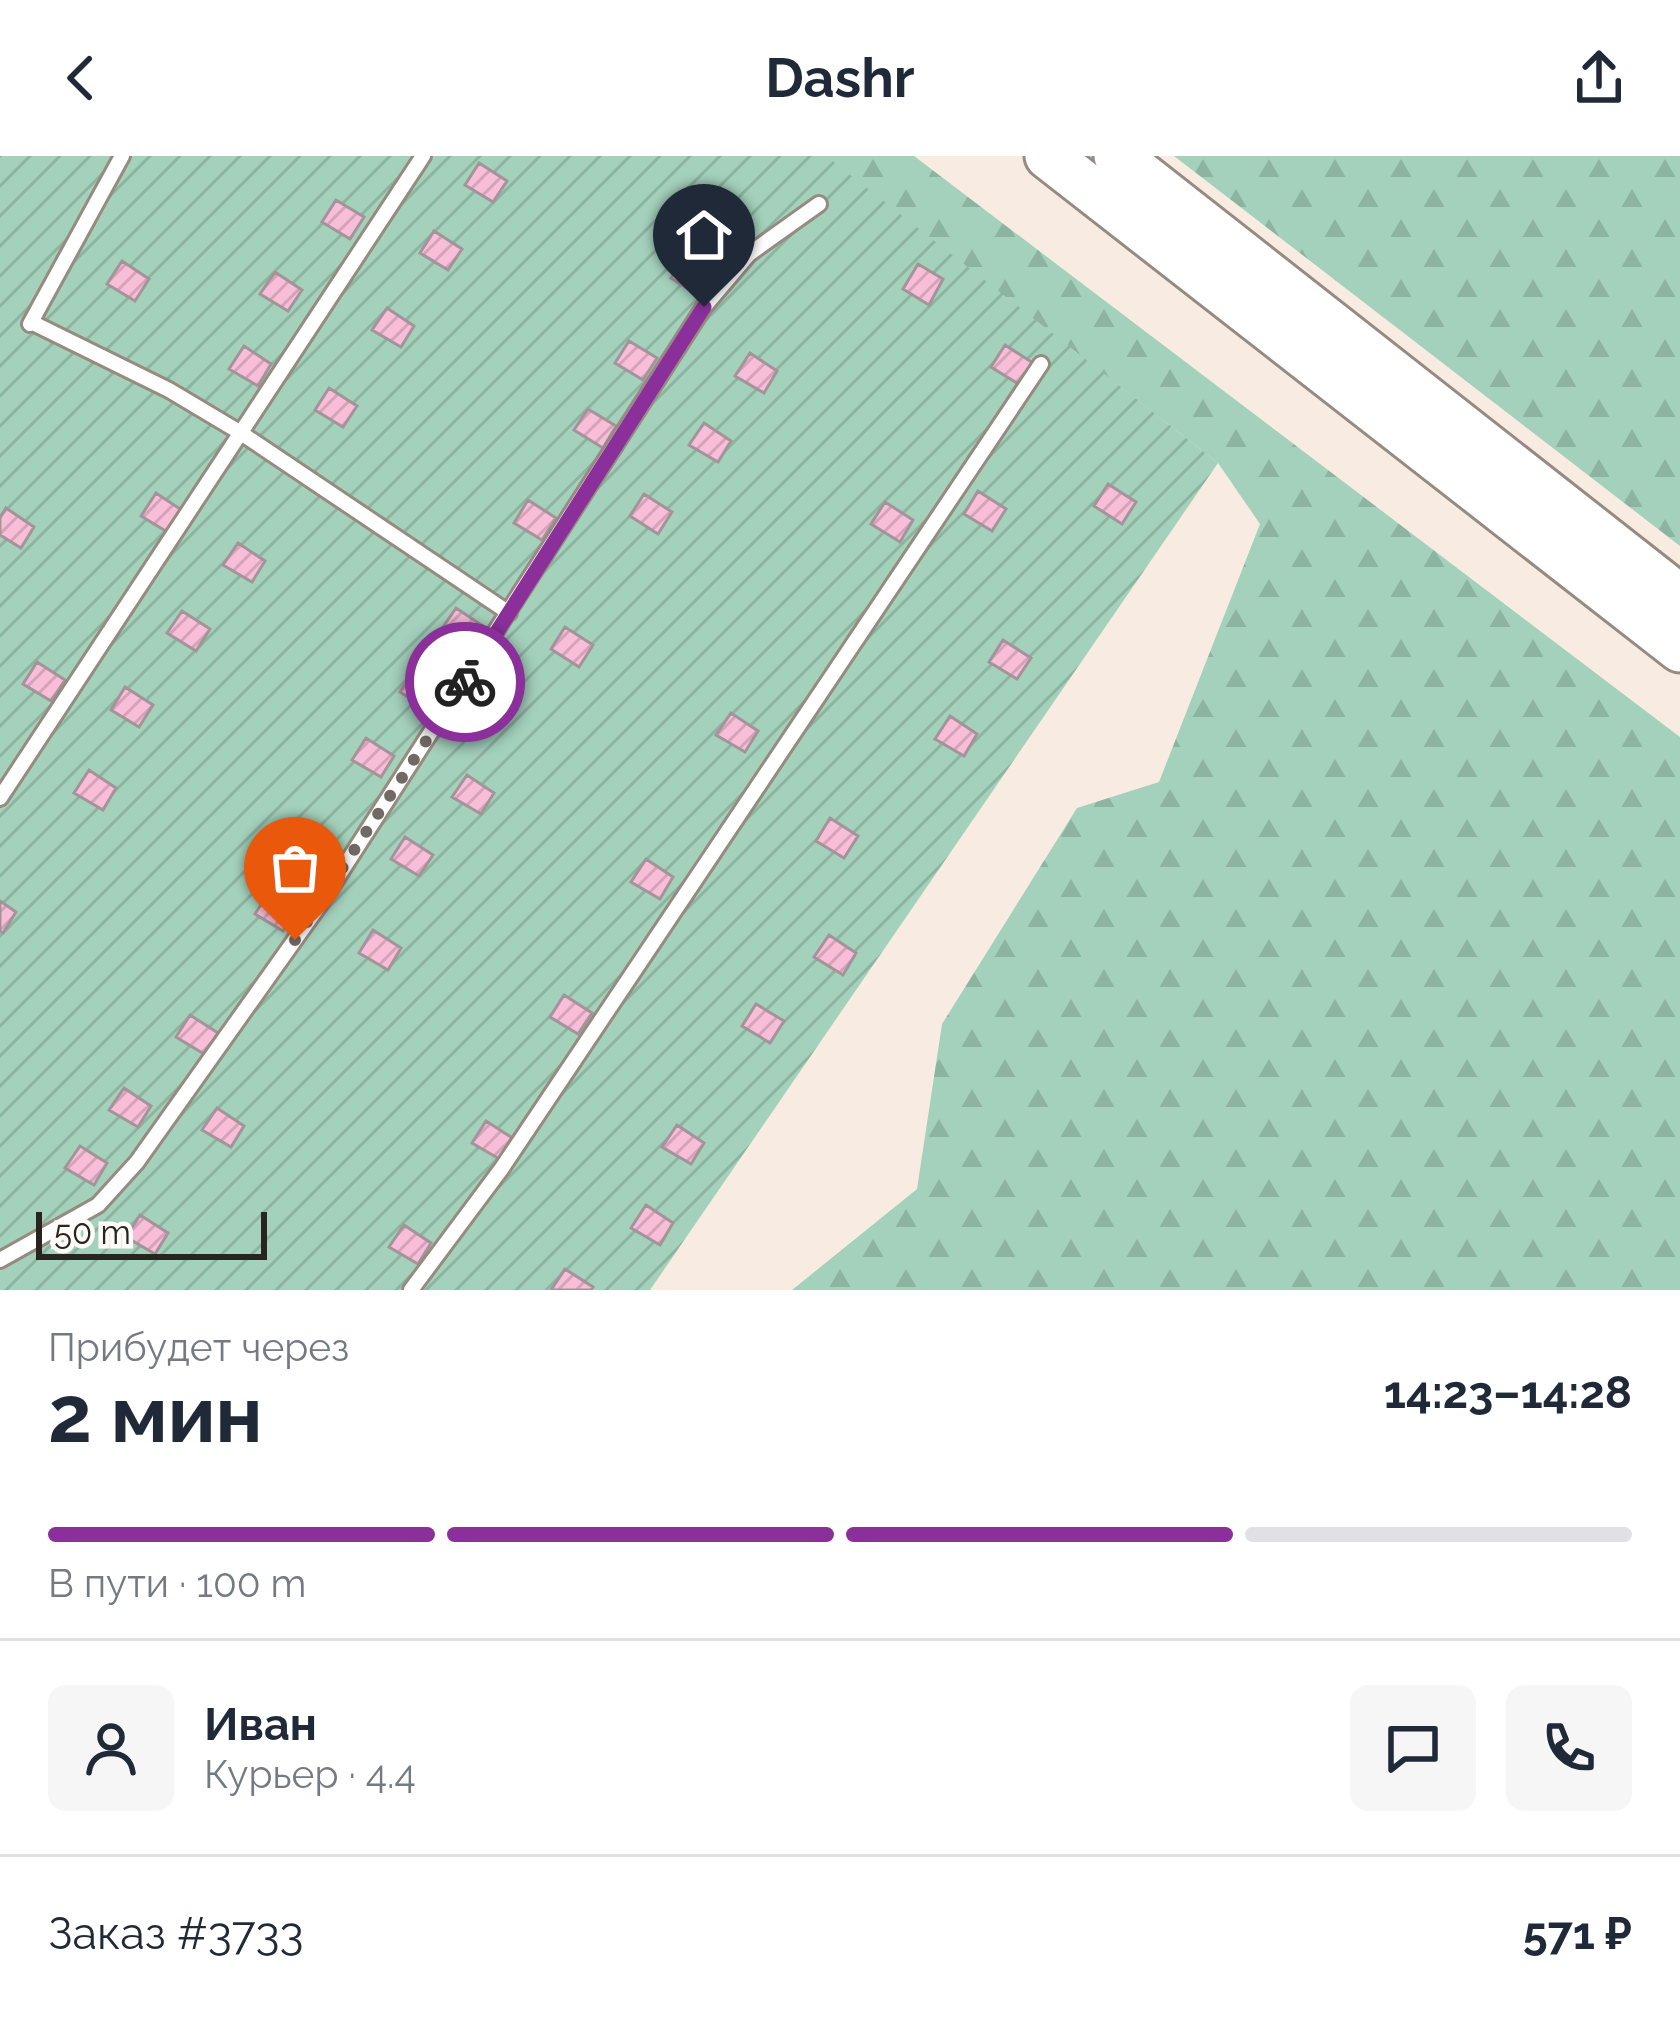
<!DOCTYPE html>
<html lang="ru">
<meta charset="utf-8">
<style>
body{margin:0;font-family:Raleway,sans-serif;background:#f6f6f7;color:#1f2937;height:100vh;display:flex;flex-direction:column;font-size:45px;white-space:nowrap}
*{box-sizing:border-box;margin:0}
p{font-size:39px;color:#747a83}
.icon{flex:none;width:66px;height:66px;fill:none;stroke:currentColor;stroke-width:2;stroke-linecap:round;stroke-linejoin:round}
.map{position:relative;height:1134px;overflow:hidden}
.sheet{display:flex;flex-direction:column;background:#fff;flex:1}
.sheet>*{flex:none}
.scale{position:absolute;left:36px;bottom:30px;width:231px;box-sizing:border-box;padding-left:12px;border:6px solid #292420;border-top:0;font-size:33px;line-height:42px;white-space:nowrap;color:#292420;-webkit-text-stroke:9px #fefbf9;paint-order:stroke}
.pin{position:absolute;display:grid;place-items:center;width:102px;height:102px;color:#fff;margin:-123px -51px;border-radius:50% 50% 50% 0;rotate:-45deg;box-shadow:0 0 12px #0007}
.pin .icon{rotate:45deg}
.courier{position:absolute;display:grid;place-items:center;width:120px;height:120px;margin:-60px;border:9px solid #8b309b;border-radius:50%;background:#fff;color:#222;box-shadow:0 3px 15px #0007}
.summary em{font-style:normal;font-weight:700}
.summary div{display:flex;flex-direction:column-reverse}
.summary{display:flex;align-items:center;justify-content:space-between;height:204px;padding:0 48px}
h1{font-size:78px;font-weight:700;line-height:90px}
.bar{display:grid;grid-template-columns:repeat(4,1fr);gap:18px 12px;align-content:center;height:144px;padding:0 48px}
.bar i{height:15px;border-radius:9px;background:#e0e1e3}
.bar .selected{background:#8b309b}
.bar p{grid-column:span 4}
.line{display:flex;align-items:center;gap:30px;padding:0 48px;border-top:3px solid #e0e1e3}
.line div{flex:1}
.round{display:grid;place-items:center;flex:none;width:126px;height:126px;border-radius:18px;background:#f6f6f7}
header{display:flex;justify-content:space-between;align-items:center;height:156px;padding:0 48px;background:#fff;font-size:54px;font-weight:700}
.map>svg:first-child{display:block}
.forest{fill:url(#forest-firs)}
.garden{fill:url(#garden-furrows)}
.building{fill:url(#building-hatch);stroke:#a3949a;stroke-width:3}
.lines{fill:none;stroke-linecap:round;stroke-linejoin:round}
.service-casing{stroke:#968b81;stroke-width:20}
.trunk-casing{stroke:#968b81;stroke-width:51}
.service{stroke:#fff;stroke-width:14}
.trunk{stroke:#fff;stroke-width:45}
.done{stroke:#716a64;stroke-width:12;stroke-dasharray:0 21.6}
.route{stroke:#8b309b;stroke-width:15}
</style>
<header><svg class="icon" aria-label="back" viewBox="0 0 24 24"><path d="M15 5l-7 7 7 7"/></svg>Dashr<svg class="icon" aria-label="share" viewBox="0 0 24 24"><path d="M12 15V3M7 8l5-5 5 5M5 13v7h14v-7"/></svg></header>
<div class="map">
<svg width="1680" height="1134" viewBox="0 0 1680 1134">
<defs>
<pattern id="forest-firs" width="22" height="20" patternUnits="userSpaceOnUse" patternTransform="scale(3)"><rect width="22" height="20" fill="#a4d1bc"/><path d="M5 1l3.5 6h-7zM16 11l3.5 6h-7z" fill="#8db3a1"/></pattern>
<pattern id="garden-furrows" width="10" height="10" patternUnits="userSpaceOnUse" patternTransform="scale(3)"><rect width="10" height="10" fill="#a4d1bc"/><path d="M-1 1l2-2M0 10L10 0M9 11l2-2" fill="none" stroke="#8db3a1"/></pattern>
<pattern id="building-hatch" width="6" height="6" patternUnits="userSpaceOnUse" patternTransform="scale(3)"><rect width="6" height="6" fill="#f9bed7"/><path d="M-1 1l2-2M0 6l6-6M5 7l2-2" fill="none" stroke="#d5a3b8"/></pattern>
</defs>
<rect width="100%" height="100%" fill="#f8ece2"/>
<path class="forest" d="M 824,0 L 914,0 L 1680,581 L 1680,1134 L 792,1134 L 917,1033 L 942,868 L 1077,652 L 1159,626 L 1260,368 L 1218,307 Z
M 1174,0 L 1680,0 L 1680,390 Z"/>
<path class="garden" d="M 0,0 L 826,0 L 1218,307 L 650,1134 L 0,1134 Z"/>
<path class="building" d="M 479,7 L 507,25 L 493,46 L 465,29 Z
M 336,44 L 364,61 L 350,83 L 322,66 Z
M 434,75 L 462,93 L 448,114 L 420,97 Z
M 685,101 L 713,118 L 699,140 L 671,122 Z
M 122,105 L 149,123 L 135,145 L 107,128 Z
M 918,108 L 943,123 L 929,149 L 903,133 Z
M 275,116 L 302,134 L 288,155 L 260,138 Z
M 387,152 L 414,170 L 401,191 L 372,174 Z
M 629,185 L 657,202 L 643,224 L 615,207 Z
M 1005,189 L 1033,207 L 1020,229 L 991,211 Z
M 244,190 L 271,208 L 258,230 L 229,213 Z
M 750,197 L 777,215 L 764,237 L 735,220 Z
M 329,232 L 357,250 L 343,271 L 315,254 Z
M 588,253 L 616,270 L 603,292 L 574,274 Z
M 704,267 L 731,285 L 718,306 L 689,289 Z
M 1108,328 L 1136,346 L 1122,368 L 1094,350 Z
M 978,335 L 1006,353 L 992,375 L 964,358 Z
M 156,337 L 183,355 L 169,377 L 141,360 Z
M 644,338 L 672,356 L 658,378 L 630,360 Z
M 528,344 L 556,362 L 542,384 L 514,367 Z
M 885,346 L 913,364 L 900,386 L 871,368 Z
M 6,352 L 34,371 L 21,392 L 0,379 L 0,362 Z
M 238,387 L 265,405 L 252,426 L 223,409 Z
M 456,452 L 483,470 L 470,491 L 441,474 Z
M 182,455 L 210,473 L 196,495 L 167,477 Z
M 565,471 L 593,489 L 579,511 L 551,493 Z
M 1003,484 L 1031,502 L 1017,523 L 989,506 Z
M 37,506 L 65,524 L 51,545 L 23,528 Z
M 414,514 L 442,532 L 429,554 L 400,536 Z
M 125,531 L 153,549 L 139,571 L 111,554 Z
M 731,557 L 758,575 L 745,596 L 716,579 Z
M 950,560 L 977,578 L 964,600 L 935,583 Z
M 366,582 L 394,600 L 381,621 L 352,604 Z
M 89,614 L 116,632 L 103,654 L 74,637 Z
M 467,619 L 494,637 L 481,658 L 452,641 Z
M 830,662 L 858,680 L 844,702 L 816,685 Z
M 405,681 L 433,699 L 419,720 L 391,703 Z
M 646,703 L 673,721 L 660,743 L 631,726 Z
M 269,736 L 297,754 L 283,775 L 255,758 Z
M 0,745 L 16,756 L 3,777 L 0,775 Z
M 373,774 L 401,792 L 388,814 L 359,797 Z
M 829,779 L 856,797 L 843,819 L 814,801 Z
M 564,839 L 592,857 L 578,878 L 550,861 Z
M 756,848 L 784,865 L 770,887 L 742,870 Z
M 190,859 L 218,877 L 204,898 L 176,881 Z
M 124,932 L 151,950 L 138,971 L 109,954 Z
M 217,952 L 244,970 L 231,991 L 202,974 Z
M 486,965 L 514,983 L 501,1004 L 472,987 Z
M 677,969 L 704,987 L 691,1008 L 662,991 Z
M 80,990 L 107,1007 L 94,1029 L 65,1012 Z
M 646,1049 L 673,1067 L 660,1089 L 631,1072 Z
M 140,1059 L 168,1077 L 155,1098 L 126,1081 Z
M 404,1069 L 431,1087 L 418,1108 L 389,1091 Z
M 565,1113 L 593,1131 L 591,1134 L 551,1134 Z"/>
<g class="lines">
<g class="service-casing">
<path id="service" d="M 31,166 L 169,234 L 241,277 L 509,457
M 30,168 L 122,0
M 0,642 L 423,0
M 0,1104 L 98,1049 L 137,1006 L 321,747 L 704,151 L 749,98 L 819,48
M 411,1134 L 502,1012 L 1041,208"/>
</g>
<g class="trunk-casing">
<path id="trunk" d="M 1048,0 L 1680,493
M 1117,0 L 1680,442"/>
</g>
<use href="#service" class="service"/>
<use href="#trunk" class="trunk"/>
</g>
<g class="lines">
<path class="done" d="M 295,784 L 465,526"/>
<path class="route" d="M 465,526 L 704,151"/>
</g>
</svg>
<div class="scale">50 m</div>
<div class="pin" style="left:295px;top:784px;background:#ea580c"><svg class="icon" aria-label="bag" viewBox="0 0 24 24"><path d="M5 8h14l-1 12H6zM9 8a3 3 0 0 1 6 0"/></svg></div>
<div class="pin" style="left:704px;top:151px;background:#1f2937"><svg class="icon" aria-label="home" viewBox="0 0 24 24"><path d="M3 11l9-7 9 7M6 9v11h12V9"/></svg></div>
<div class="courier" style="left:465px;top:526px"><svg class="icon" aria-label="bike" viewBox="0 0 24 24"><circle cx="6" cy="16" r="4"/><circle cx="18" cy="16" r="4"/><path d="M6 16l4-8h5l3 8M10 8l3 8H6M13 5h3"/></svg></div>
</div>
<section class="sheet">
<div class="summary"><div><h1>2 мин</h1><p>Прибудет через</p></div><em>14:23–14:28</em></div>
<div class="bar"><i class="selected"></i><i class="selected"></i><i class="selected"></i><i></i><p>В пути · 100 m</p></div>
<div class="line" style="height:216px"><a class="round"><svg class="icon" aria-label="person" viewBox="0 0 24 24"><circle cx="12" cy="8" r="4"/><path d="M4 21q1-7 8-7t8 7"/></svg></a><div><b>Иван</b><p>Курьер · 4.4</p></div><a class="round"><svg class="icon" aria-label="chat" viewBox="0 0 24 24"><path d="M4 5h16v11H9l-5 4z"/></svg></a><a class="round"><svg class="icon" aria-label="phone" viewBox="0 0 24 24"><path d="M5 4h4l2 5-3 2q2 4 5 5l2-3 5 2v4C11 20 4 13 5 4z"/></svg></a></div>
<div class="line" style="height:156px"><div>Заказ #3733</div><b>571 ₽</b></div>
</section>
